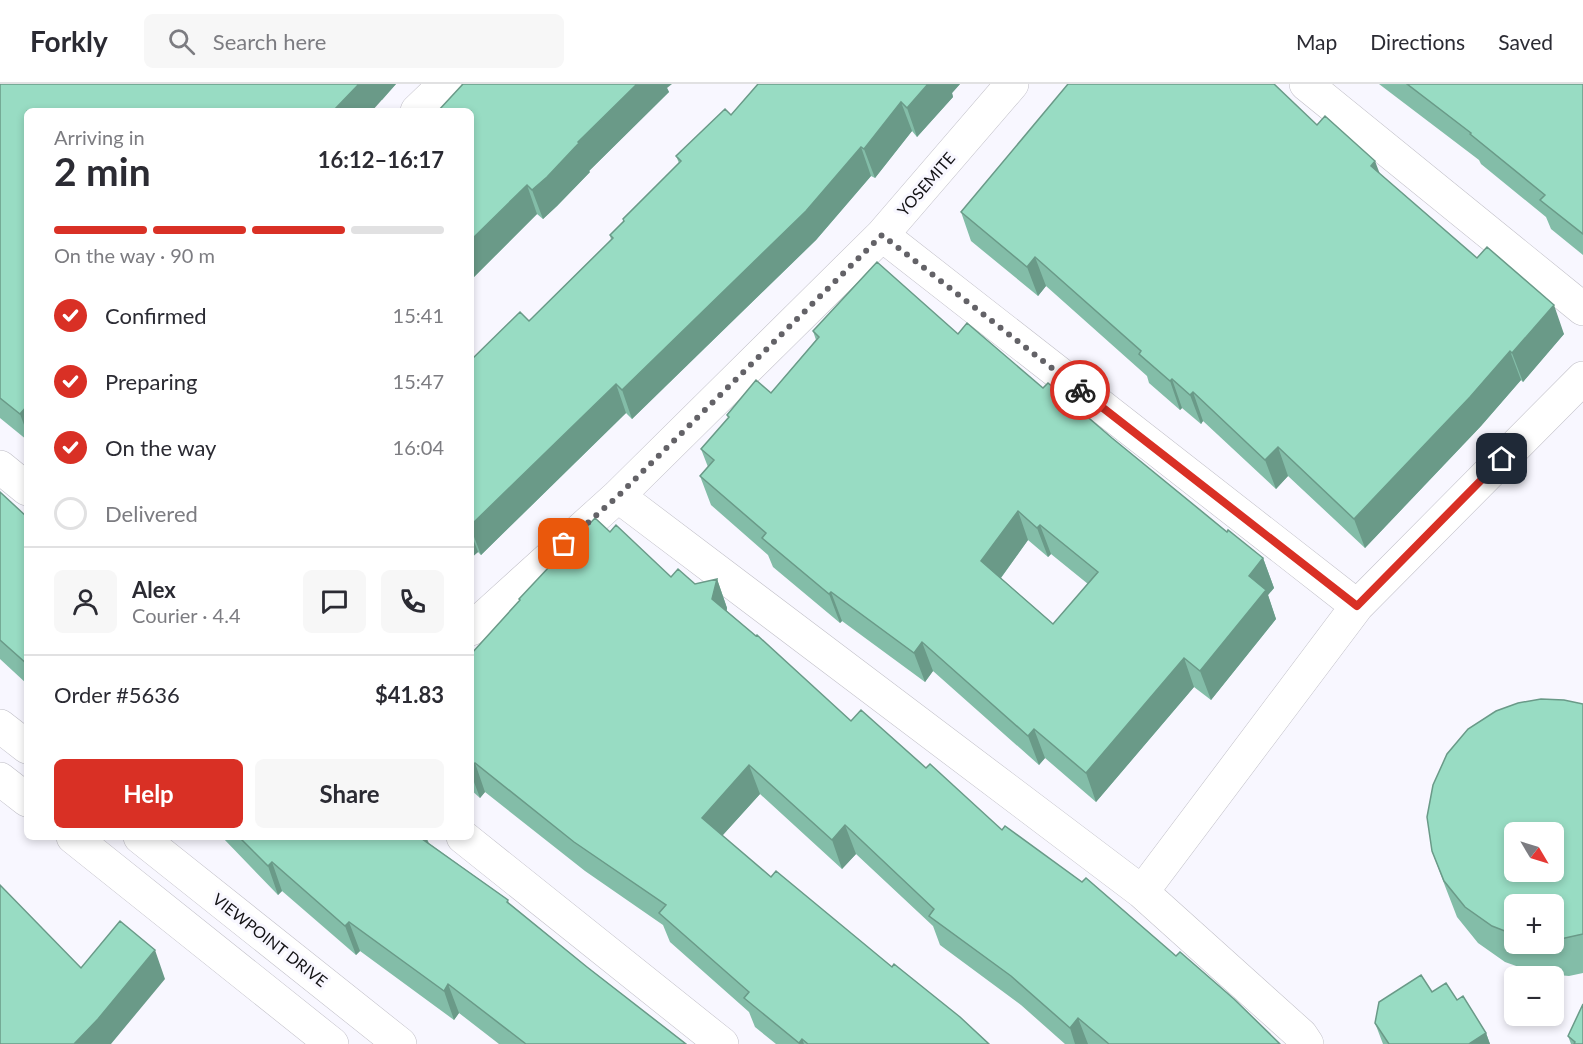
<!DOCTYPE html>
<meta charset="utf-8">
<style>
body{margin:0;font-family:Lato,sans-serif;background:#f7f7f7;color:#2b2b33;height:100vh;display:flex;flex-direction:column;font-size:22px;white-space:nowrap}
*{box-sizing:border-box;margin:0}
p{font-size:20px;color:#7c7c81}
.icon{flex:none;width:33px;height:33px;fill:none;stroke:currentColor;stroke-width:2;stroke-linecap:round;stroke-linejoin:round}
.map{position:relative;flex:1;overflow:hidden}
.side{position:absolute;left:24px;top:24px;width:450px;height:732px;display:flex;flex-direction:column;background:#fff;border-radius:9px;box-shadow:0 3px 9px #0003}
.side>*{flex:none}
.needle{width:39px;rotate:128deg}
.controls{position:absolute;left:1504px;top:738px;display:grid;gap:12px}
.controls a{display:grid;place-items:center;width:60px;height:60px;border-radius:9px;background:#fff;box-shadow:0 3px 9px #0003;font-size:30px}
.pin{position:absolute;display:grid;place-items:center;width:51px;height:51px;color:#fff;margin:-26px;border-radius:12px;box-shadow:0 3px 9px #0006}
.courier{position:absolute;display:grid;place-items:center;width:60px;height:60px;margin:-30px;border:4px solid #d93025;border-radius:50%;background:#fff;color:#222;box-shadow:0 2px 8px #0007}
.head em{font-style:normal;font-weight:700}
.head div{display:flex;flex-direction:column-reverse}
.head{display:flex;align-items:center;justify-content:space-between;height:102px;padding:0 30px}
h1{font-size:39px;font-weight:700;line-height:45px}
.bar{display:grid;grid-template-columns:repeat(4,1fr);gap:9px 6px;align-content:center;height:72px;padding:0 30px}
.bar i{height:8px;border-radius:4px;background:#e1e1e2}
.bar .current{background:#d93025}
.bar p{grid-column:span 4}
.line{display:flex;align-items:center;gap:15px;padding:0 30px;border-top:2px solid #e1e1e2}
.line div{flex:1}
.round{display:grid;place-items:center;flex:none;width:63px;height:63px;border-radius:9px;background:#f7f7f7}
ol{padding:0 30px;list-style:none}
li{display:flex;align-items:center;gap:18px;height:66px}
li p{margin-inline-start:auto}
li .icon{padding:6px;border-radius:50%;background:#d93025;color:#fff;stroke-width:4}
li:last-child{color:#7c7c81}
li i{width:33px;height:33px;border:3px solid #e1e1e2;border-radius:50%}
.action{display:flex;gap:12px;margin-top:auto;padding:12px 30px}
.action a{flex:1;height:69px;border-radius:9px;background:#d93025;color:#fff;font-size:24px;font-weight:700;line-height:69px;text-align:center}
.action a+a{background:#f7f7f7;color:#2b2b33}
header{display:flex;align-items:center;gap:36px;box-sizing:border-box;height:84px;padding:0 30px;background:#fff;border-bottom:2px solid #e1e1e2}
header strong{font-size:28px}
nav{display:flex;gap:33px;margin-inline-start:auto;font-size:21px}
.search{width:420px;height:54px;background:#f7f7f7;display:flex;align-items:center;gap:15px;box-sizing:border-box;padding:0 21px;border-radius:9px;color:#7c7c81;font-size:22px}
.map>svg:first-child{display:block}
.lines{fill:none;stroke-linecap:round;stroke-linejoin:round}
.minor-casing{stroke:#c0bfc7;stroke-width:34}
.minor{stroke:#fff;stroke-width:33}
.wall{fill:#83bda8;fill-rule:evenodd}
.shaded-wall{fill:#6a9a88}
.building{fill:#98dcc3;stroke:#6a9a88;stroke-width:1.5;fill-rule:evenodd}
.done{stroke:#636267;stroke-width:6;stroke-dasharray:0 10.8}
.route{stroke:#d93025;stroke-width:8}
.labels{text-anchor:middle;stroke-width:6;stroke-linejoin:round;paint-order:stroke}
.street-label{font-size:16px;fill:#131215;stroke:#f8f7ff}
</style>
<header>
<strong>Forkly</strong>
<div class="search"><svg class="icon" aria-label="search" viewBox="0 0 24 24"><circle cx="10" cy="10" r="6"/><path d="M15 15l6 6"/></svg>Search here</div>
<nav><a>Map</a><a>Directions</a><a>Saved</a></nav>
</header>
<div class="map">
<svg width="1583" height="960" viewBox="0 0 1583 960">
<rect width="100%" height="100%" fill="#f8f7ff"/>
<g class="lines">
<g class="minor-casing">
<path id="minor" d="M 1306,0 L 1583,225
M 417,27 L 445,0
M 882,151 L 1357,522
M 0,383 L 27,405
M 618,412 L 1142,808 L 1301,951 L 1307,960
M 471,545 L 618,412 L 882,151 L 1012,0
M 0,642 L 27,663
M 0,695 L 27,716
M 73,753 L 332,960
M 140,753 L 400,960
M 463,753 L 722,960
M 1142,808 L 1357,522 L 1583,294"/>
</g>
<use href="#minor" class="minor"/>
</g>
<path class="wall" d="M 0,0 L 396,0 L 382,16 L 27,27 L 27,356 L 0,334 Z
M 758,0 L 960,0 L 952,9 L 953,13 L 917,53 L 912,47 L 875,94 L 871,92 L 816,156 L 632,335 L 626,329 L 481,471 L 478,468 L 471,474 L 471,276 L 529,237 L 611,156 L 610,151 L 624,138 L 623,135 L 679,79 L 676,72 L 731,31 Z
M 1379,0 L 1583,0 L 1583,171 L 1551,145 L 1546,133 L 1481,80 L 1479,76 Z
M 667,4 L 669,8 L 589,87 L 590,88 L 557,122 L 543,135 L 537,130 L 471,196 L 471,27 Z
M 1317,41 L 1380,90 L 1564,250 L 1523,298 L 1521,296 L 1481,342 L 1365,464 L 1288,392 L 1276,405 L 1203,337 L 1201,340 L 1182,324 L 1180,326 L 1149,299 L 1147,292 L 1046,202 L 1038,212 L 971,157 L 961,128 Z
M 813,247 L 958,250 L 1043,304 L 1112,354 L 1227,448 L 1263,474 L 1274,504 L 1268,511 L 1276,535 L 1211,616 L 1194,603 L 1096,718 L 1045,674 L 1039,681 L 933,587 L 925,598 L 842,537 L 840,539 L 773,483 L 768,471 L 711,421 L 700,392 L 708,383 L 701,365 L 728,334 L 727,331 L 771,309 L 816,256 ZM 1028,456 L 1048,473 L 1051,470 L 1088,500 L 1053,540 L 1001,494 Z
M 0,408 L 27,433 L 27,600 L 0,575 Z
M 610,448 L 671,493 L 695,500 L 717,495 L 727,524 L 727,527 L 851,637 L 926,684 L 1002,746 L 1280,960 L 1065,960 L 1021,921 L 940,861 L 933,842 L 856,770 L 842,785 L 760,710 L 722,752 L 771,793 L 892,883 L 989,960 L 776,960 L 755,943 L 749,928 L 670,858 L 663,841 L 585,787 L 485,708 L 480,714 L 471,706 L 471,570 L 520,517 L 519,515 Z
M 1583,620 L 1583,889 L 1569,892 L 1536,889 L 1505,878 L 1478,859 L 1457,833 L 1445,802 L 1432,767 ZM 1515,820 L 1554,820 L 1554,860 L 1515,860 Z
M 222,753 L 426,753 L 429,759 L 508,816 L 509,819 L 587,883 L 686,960 L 499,960 L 459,929 L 454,936 L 360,867 L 356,871 L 282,807 L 278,811 Z
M 1432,908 L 1457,916 L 1486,949 L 1490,960 L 1383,960 L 1375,939 Z
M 1568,952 L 1583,960 L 1571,960 Z"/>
<path class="shaded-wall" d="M 359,0 L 396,0 L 372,27 L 333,27 Z
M 637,0 L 672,0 L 667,4 L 669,8 L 589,87 L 590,88 L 557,122 L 543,135 L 532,106 L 578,58 Z
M 928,0 L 960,0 L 952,9 L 953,13 L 917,53 L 907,24 Z
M 901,18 L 912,47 L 875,94 L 864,65 Z
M 861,63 L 871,92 L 816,156 L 632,335 L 622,306 Z
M 1375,77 L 1386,106 L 1371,82 Z
M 527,101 L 537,130 L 471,196 L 471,156 Z
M 1035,173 L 1046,202 L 1038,212 L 1027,183 Z
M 1554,221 L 1564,250 L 1523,298 L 1512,269 Z
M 1510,267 L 1521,296 L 1481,342 L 1365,464 L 1354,435 Z
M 1172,295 L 1182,324 L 1180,326 L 1170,297 Z
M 616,300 L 626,329 L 481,471 L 471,445 L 471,441 Z
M 1193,308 L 1203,337 L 1201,340 L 1190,311 Z
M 27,322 L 27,349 L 20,330 Z
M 1278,363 L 1288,392 L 1276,405 L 1265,376 Z
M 1018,427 L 1028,456 L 992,506 L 981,477 Z
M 1040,441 L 1051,470 L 1048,473 L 1037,444 Z
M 471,449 L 478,468 L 471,474 Z
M 1263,474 L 1274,504 L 1268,511 L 1276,535 L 1211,616 L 1200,587 L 1249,492 Z
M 717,495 L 727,524 L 723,544 L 712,515 Z
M 831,508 L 842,537 L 840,539 L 829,510 Z
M 922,558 L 933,587 L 925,598 L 914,569 Z
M 1184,574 L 1194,603 L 1096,718 L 1086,689 Z
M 1034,645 L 1045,674 L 1039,681 L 1028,652 Z
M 475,679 L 485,708 L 480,714 L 471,690 L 471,683 Z
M 749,681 L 760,710 L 712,763 L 702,734 Z
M 845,741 L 856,770 L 842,785 L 832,756 Z
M 424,753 L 426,753 L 436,780 L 422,755 Z
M 272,778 L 282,807 L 278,811 L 268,782 Z
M 349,838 L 360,867 L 356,871 L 345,842 Z
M 155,866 L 165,895 L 111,960 L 74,960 Z
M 448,900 L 459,929 L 454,936 L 444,907 Z
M 1078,934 L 1088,960 L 1075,960 L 1070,944 Z
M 1486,949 L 1490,960 L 1469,960 Z
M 802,955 L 804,960 L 799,960 L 799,959 Z"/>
<path class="building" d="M 0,0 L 359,0 L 333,27 L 27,27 L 27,322 L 20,330 L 0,314 Z
M 463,0 L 637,0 L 578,58 L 579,59 L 547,93 L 532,106 L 527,101 L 471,156 L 471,27 L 438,27 Z
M 758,0 L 928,0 L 907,24 L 901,18 L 864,65 L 861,63 L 806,127 L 622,306 L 616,300 L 471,441 L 471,276 L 520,228 L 529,237 L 613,154 L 610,151 L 624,137 L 623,135 L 681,77 L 676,72 L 725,25 L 731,31 Z
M 1068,0 L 1274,0 L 1317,41 L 1325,32 L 1375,77 L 1371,82 L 1477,174 L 1487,163 L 1554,221 L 1512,269 L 1510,267 L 1470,313 L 1354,435 L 1278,363 L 1265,376 L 1193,308 L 1190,311 L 1172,295 L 1170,297 L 1139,270 L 1141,267 L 1035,173 L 1027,183 L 961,128 Z
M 1407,0 L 1583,0 L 1583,150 L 1540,116 L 1545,111 L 1470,50 L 1471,49 Z
M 877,178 L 958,250 L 967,239 L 1043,304 L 1048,299 L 1112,354 L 1227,448 L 1228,446 L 1263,474 L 1249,492 L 1266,506 L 1200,587 L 1184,574 L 1086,689 L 1034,645 L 1028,652 L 922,558 L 914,569 L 831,508 L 829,510 L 762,454 L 766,449 L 700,392 L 714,376 L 701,365 L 729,333 L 727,331 L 756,296 L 771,309 L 819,253 L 813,247 ZM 1018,427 L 1037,444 L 1040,441 L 1098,488 L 1053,540 L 981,477 Z
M 0,408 L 27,433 L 27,580 L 0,556 Z
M 595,434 L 610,448 L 616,441 L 671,493 L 678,485 L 695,500 L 717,495 L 712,515 L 756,552 L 757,551 L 851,637 L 861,626 L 926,684 L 930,680 L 1002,746 L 1005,742 L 1082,798 L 1086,794 L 1176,872 L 1180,868 L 1234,915 L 1280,960 L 1109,960 L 1078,934 L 1070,944 L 1011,892 L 929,832 L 934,825 L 845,741 L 832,756 L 749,681 L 702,734 L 771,793 L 776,787 L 892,883 L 894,880 L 960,933 L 989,960 L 808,960 L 802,955 L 799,959 L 744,914 L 749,908 L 659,829 L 666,821 L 574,758 L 475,679 L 471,683 L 471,570 L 520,516 L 519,515 Z
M 1541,615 L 1564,616 L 1583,620 L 1583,850 L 1556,856 L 1554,856 L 1554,820 L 1515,820 L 1515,851 L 1492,842 L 1465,823 L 1444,797 L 1432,767 L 1427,733 L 1433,701 L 1447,670 L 1468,645 L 1496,627 L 1518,619 ZM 1515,748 L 1554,748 L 1554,788 L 1515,788 Z
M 239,753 L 424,753 L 422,755 L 508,816 L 507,818 L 587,883 L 686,960 L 526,960 L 448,900 L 444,907 L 349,838 L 345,842 L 272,778 L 268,782 Z
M 0,801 L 81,884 L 120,837 L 155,866 L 98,935 L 74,960 L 0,960 Z
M 1421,891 L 1432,908 L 1446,899 L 1457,916 L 1463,912 L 1486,949 L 1469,960 L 1389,960 L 1375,939 L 1379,918 Z
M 1583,920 L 1583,960 L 1574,960 L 1575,958 L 1568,952 Z"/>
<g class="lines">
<path class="done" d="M 564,460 L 618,412 L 882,151 L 1080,306"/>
<path class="route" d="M 1080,306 L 1357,522 L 1502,375"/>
</g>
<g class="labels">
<g class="street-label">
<text transform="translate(926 100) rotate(-49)" y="6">YOSEMITE</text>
<text transform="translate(270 856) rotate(38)" y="6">VIEWPOINT DRIVE</text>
</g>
</g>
</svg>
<div class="controls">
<a><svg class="needle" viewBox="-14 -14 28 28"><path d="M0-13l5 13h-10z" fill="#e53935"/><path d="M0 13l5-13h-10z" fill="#7c7c81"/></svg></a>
<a>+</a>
<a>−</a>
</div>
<div class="pin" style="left:564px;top:460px;background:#ea580c"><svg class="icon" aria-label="bag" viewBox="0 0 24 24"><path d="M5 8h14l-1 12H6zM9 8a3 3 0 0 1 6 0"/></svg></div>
<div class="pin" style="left:1502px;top:375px;background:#1f2937"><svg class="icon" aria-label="home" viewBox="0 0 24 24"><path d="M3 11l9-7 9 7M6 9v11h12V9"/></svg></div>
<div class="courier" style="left:1080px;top:306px"><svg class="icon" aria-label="bike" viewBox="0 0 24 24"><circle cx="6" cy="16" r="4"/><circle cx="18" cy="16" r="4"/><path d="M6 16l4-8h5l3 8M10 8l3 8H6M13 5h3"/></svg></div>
<section class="side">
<div class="head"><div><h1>2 min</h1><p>Arriving in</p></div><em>16:12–16:17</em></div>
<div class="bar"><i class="current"></i><i class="current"></i><i class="current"></i><i></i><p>On the way · 90 m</p></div>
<ol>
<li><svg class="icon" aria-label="check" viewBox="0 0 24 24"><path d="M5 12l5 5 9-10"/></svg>Confirmed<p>15:41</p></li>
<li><svg class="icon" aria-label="check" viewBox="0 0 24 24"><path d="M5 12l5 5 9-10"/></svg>Preparing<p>15:47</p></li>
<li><svg class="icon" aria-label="check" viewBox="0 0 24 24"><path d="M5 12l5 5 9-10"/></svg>On the way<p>16:04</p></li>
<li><i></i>Delivered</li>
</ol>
<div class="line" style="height:108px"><a class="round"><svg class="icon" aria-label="person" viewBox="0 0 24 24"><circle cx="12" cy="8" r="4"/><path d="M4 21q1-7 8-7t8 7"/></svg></a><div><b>Alex</b><p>Courier · 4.4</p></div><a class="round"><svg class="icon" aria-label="chat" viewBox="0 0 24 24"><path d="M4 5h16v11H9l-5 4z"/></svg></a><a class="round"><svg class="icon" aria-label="phone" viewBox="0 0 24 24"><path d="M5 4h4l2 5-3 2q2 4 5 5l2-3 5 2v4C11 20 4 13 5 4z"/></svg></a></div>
<div class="line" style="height:78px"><div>Order #5636</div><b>$41.83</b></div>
<div class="action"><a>Help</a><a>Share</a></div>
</section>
</div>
